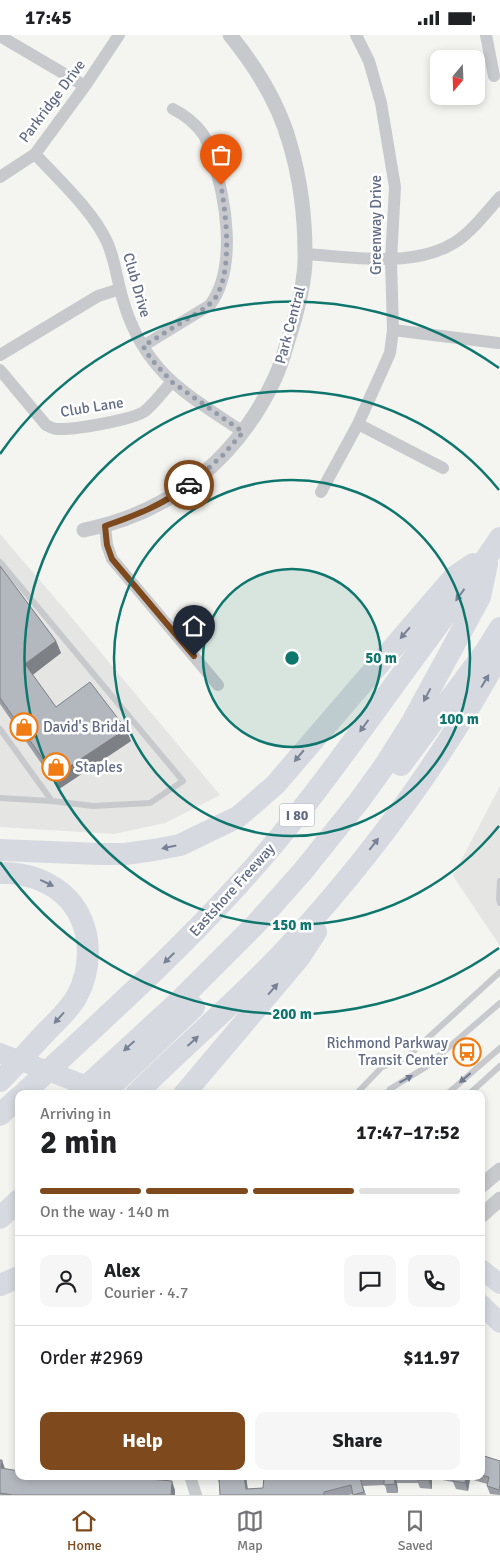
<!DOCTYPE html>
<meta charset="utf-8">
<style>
body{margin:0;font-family:Signika,sans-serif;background:#f6f6f6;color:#202124;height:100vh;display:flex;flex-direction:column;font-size:19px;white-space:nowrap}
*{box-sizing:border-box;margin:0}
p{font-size:16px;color:#757577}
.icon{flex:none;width:28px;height:28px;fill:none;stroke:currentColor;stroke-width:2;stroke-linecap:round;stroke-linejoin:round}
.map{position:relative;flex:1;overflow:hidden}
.panel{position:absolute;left:15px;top:1055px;width:470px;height:390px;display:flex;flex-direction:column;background:#fff;border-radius:10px;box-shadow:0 2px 8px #0003}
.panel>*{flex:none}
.needle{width:32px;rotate:199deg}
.controls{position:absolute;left:430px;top:15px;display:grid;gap:10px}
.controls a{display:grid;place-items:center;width:55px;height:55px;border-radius:10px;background:#fff;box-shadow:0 2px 8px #0003;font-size:25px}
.pin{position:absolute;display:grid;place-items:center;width:42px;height:42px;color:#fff;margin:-51px -21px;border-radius:50% 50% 50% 0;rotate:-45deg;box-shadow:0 0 5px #0007}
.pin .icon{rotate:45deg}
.courier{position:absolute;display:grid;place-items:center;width:50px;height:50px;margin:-25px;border:4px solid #7e4a1d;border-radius:50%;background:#fff;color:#222;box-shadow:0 1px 6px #0007}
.overview em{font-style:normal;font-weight:700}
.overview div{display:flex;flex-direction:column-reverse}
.overview{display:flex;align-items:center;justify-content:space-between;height:85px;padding:0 25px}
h1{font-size:32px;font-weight:700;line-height:38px}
.bar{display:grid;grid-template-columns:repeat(4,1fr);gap:8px 5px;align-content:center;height:60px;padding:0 25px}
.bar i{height:6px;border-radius:4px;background:#e0e0e0}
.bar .current{background:#7e4a1d}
.bar p{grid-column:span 4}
.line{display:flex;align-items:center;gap:12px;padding:0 25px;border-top:1px solid #e0e0e0}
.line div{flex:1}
.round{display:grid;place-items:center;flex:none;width:52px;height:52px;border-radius:10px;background:#f6f6f6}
.cta{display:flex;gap:10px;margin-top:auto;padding:10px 25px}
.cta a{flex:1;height:58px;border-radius:10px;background:#7e4a1d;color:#fff;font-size:20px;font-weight:700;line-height:58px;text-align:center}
.cta a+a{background:#f6f6f6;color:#202124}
.status{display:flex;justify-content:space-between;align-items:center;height:35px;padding:0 25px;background:#fff;direction:ltr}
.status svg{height:14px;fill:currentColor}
.tabs{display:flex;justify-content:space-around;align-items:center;height:70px;border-top:1px solid #e0e0e0;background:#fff;font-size:14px;color:#757577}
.tabs a{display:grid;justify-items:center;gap:2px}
.tabs .current{color:#7e4a1d}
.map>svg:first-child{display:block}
.built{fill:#e5e5e4}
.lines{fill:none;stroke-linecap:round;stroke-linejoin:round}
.service{stroke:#c7c9cd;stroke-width:6}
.minor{stroke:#c7c9cd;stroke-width:12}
.tertiary{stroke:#c7c9cd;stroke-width:15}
.trunk{stroke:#d6d9df;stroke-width:20}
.motorway{stroke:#d6d9df;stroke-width:22}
.wall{fill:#9a9da3}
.shaded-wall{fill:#7d8085}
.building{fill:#b3b7be;stroke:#7d8085}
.oneway{fill:#788296}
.oneway2{fill:#707a8f}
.done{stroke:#949caa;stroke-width:5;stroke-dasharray:0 9}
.route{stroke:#7e4a1d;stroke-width:6}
.ring{fill:none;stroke:#0f766e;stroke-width:2.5}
.labels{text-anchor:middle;stroke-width:5;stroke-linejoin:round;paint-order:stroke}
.shield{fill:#fff;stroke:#9098a9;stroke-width:1}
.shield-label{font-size:14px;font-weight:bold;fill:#616c84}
.street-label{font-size:15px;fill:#616c84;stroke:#fff}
.poi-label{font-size:15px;fill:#616c84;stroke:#fff;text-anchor:start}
.centre{fill:#0f766e;stroke:#fff;stroke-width:2.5}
.ring-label{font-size:15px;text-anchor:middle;font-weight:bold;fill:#0f766e;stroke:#fff;stroke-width:5;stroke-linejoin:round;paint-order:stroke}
</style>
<div class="status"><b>17:45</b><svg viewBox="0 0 49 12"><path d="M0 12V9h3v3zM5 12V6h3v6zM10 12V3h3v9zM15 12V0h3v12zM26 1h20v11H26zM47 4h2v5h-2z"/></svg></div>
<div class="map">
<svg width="500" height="1460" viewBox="0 0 500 1460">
<rect width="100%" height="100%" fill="#f4f5f0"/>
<path class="built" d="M 0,499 L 67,577 L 220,760 L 165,788 L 114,799 L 0,792 Z
M 500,751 L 500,911 L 453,841 Z"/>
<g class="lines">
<path class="service" d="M 0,527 L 183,746 L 150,768 L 93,771 L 52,766 L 0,694
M 0,763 L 52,766
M 500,846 L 499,864 L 500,868
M 356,1059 L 382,1032 L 406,1023 L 500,937
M 387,1059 L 390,1054 L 426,1032 L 500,968
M 447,1059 L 500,1013
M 469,1059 L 500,1031"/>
<path class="minor" d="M 486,0 L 494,41
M 0,1 L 85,51
M 35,119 C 58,144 93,176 107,207 C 114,222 116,238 120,254 C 126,279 136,303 151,323 C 174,355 211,375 243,397
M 0,142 L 35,119 L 85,51 L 119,0
M 305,219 C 355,222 425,236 466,199 C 479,188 489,174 500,162
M 393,295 L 498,308
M 143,311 L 210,270 C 238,232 226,162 211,120 C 209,113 207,105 203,99 C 195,88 185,80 173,74
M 0,320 L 98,261 L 120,254
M 0,335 L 46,390 C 50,392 53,394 57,394 C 73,395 133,385 145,376 C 155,368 163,356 172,347
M 358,389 L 443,433
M 321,457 L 358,389 L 382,336 L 390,318 L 393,295 L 391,225 L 395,152 L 381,68 L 369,26 L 356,0
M 105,491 L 107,510 L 112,524 L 218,650
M 190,1441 L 196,1460"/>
<path class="tertiary" d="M 84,495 C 171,478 238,423 275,343 C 282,328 286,311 291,296 C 298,272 306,243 305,218 C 305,182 300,143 290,109 C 279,69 256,32 230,0
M 481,1151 L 500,1135
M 481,1181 L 500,1164"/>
<path class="trunk" d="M 0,1018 L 101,1056
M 481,1234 L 500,1249
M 481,1269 L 500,1288"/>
<path class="motorway" d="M 401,730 L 485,617 L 500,593
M 0,815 L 100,819 L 125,819 L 154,815 L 180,810 L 238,782 L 275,750 L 454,542 L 473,529
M 0,838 C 25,837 52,846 69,865 C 92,891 93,931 77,961 C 70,974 57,986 47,996 C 31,1013 16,1030 0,1046
M 23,1059 C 97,990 171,924 239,849 C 295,788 343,720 392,653 C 428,603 466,554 500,503
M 78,1059 L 178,967 L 255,890 L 303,836 L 359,766 L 385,730 L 411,689 L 480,562 L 487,529
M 103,1059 L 194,972
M 136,1059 C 186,1009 240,964 288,912 C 369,824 442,725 500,619
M 184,1059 L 299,923 L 316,897
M 0,1080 L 19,1062
M 0,1183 L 19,1165
M 0,1250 L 19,1242"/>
</g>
<path class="wall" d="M 0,531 L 56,606 L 61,618 L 32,640 L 56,672 L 131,706 L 59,754 L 0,669 Z
M 481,1420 L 500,1426 L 500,1460 L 490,1459 L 487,1451 L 487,1449 L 470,1444 L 468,1456 L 456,1454 L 453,1447 L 432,1443 L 432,1454 L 420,1453 L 418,1448 L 397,1448 L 398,1458 L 387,1458 L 385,1450 L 363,1451 L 366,1460 L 353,1460 L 353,1459 L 349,1460 L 220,1460 L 219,1448 L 217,1441 L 246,1441 L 248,1454 L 263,1453 L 264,1441 L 481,1441 Z
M 0,1425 L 5,1434 L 19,1441 L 60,1443 L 94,1442 L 121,1444 L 121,1441 L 140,1441 L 140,1443 L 175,1455 L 175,1460 L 0,1460 Z"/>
<path class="shaded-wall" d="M 56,606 L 61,618 L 30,642 L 25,629 Z
M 126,694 L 131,706 L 59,754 L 55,741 Z
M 2,1425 L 5,1434 L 1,1433 Z
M 244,1441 L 246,1441 L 248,1460 L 246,1454 Z
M 394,1441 L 397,1448 L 398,1458 L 395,1449 Z
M 429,1441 L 431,1441 L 432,1443 L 432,1454 L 428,1445 Z
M 466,1441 L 469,1441 L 470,1444 L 468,1456 L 465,1448 Z
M 172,1446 L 175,1455 L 175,1460 L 171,1460 Z"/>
<path class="building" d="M 0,531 L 56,606 L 25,629 L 56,672 L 90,647 L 126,694 L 55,741 L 0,663 Z
M 481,1420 L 500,1426 L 500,1450 L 499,1455 L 487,1451 L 489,1442 L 481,1440 Z
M 0,1425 L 2,1425 L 1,1433 L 19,1436 L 19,1441 L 60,1443 L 60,1441 L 93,1441 L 93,1442 L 121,1444 L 121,1441 L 136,1441 L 136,1443 L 172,1446 L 171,1460 L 13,1460 L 0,1458 Z
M 217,1441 L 244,1441 L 246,1454 L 263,1453 L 264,1441 L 289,1441 L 289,1442 L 394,1441 L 395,1449 L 384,1450 L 384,1442 L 360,1443 L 364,1457 L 353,1460 L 351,1450 L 324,1457 L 324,1460 L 220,1460 L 219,1443 L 217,1443 Z
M 417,1441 L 429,1441 L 428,1445 L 417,1445 Z
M 454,1441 L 466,1441 L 465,1448 L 453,1446 Z"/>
<defs><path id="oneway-solid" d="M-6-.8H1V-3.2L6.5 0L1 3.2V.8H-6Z" transform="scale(1.25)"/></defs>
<g class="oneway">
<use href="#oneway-solid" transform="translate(460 560) rotate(126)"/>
<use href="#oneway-solid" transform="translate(405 598) rotate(131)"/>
<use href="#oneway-solid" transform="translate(485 646) rotate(-59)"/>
<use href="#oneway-solid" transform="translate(427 660) rotate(118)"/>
<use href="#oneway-solid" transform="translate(364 691) rotate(126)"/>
<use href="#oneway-solid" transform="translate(299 721) rotate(130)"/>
<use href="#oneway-solid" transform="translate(374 809) rotate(-52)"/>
<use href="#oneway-solid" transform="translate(169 812) rotate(168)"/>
<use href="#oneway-solid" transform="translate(47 848) rotate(25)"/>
<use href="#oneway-solid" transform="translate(169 923) rotate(136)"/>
<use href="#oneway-solid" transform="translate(273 954) rotate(-49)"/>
<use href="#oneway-solid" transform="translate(59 983) rotate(132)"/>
<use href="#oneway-solid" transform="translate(193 1006) rotate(-42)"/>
<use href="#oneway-solid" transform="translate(129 1011) rotate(138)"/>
</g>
<g class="oneway2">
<use href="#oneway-solid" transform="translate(465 1043) rotate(139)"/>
<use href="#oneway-solid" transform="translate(406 1044) rotate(-29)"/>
</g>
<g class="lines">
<path class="done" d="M 189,450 L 222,421 L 243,397 L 172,347 L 151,324 L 143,311 L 202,275 C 208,271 215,265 218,258 C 232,229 226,181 221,150"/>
<path class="route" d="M 189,450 C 162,470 137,480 105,491 L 107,510 L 112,524 L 194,621"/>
</g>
<circle cx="292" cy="623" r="89" fill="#0f766e" fill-opacity=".12"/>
<g class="ring">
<circle cx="292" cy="623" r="89"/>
<circle cx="292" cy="623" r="178"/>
<path d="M499 791A267 267 0 1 1 499 455"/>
<path d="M499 913A356 356 0 0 1 0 827M0 419A356 356 0 0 1 499 333"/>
</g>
<defs>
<g id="shop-ring" transform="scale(1.4375)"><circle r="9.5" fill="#fff" stroke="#f27c14" stroke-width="1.5"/><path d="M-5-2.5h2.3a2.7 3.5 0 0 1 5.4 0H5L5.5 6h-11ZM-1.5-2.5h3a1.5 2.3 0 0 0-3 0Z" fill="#f27c14"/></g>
<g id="bus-ring" transform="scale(1.4375)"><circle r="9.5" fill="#fff" stroke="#f27c14" stroke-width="1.5"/><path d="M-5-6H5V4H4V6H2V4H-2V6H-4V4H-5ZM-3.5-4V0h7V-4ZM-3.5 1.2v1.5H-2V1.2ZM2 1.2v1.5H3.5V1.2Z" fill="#f27c14"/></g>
</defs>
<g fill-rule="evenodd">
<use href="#shop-ring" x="24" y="692"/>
<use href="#shop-ring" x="56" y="732"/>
<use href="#bus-ring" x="467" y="1017"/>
</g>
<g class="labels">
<rect class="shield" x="279.5" y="768.5" width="35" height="23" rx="4"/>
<g class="shield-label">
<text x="297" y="785">I 80</text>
</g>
<g class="street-label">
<text transform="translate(52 66) rotate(-53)" y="5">Parkridge Drive</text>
<text transform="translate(376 190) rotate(-90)" y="5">Greenway Drive</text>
<text transform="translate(137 250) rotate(74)" y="5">Club Drive</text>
<text transform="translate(290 290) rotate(-75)" y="5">Park Central</text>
<text transform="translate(92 372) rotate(-9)" y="5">Club Lane</text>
<text transform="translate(232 855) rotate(-48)" y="5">Eastshore Freeway</text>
</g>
<g class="poi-label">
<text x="43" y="697">David's Bridal</text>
<text x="75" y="737">Staples</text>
<text x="448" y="1013" text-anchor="end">Richmond Parkway<tspan x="448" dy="17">Transit Center</tspan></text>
</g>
</g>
<circle cx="292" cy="623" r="8" class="centre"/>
<g class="ring-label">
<text x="381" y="628">50 m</text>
<text x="459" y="689">100 m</text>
<text x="292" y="895">150 m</text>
<text x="292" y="984">200 m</text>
</g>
</svg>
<div class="controls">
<a><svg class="needle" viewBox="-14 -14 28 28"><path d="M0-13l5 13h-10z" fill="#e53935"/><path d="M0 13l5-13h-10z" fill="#757577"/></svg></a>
</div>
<div class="pin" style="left:221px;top:150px;background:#ea580c"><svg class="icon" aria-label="bag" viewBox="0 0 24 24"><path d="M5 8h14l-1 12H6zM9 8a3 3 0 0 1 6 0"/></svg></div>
<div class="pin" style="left:194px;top:621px;background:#1f2937"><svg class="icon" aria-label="home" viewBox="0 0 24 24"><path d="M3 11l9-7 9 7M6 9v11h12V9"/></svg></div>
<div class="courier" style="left:189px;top:450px"><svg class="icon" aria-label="car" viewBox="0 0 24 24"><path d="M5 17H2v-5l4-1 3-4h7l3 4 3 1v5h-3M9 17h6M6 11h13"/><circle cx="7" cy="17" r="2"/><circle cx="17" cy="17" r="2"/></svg></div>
<section class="panel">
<div class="overview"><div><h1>2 min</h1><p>Arriving in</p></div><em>17:47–17:52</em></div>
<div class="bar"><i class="current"></i><i class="current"></i><i class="current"></i><i></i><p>On the way · 140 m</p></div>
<div class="line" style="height:90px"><a class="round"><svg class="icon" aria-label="person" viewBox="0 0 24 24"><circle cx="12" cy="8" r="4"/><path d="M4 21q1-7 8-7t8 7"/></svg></a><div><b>Alex</b><p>Courier · 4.7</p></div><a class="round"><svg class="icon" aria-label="chat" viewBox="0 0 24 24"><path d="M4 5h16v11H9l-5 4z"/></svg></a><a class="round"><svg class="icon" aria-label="phone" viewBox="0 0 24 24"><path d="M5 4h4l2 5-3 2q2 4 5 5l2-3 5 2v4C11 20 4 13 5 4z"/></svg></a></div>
<div class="line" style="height:65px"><div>Order #2969</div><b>$11.97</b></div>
<div class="cta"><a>Help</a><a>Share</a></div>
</section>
</div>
<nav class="tabs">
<a class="current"><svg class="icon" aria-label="home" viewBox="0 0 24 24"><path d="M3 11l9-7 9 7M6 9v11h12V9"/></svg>Home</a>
<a><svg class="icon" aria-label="map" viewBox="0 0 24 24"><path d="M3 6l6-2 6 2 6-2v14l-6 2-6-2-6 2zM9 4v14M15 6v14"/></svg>Map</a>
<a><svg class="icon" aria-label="saved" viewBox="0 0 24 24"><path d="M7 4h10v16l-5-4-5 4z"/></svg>Saved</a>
</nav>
